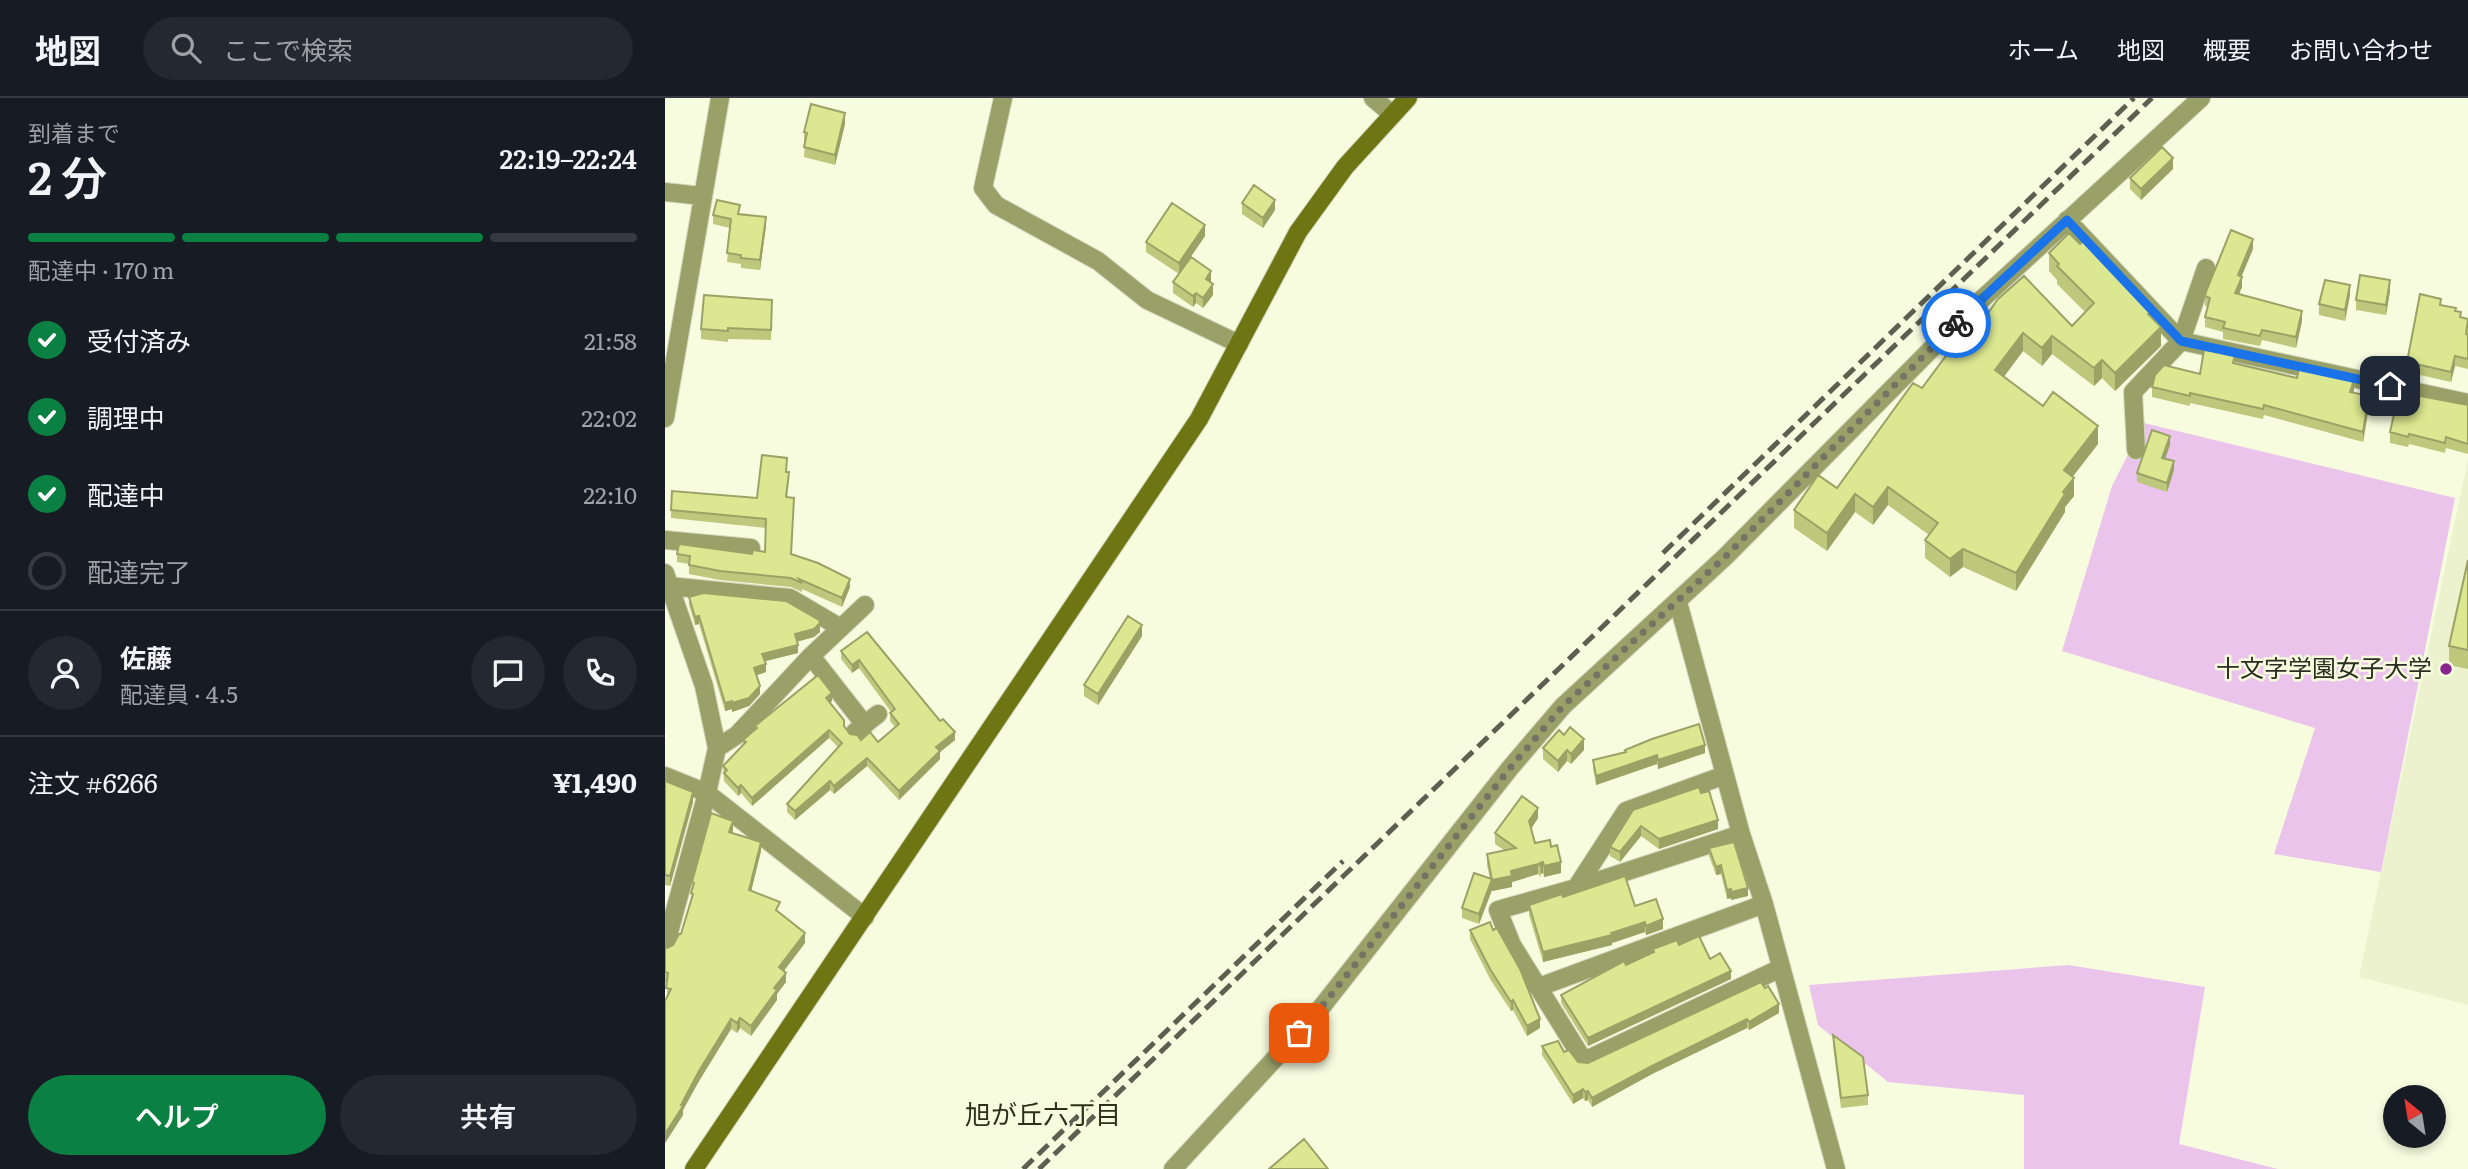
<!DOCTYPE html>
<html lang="ja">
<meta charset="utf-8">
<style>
body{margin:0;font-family:Literata,"Noto Sans JP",serif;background:#242831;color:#f1f3f6;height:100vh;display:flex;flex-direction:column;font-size:26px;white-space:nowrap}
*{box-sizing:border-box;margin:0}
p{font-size:23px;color:#9ea1a6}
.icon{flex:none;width:38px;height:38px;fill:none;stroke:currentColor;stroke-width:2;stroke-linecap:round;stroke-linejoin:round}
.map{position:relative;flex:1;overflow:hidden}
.sheet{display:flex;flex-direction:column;background:#171b24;width:665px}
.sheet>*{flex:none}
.needle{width:46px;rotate:330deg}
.buttons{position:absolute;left:1718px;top:987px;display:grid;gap:14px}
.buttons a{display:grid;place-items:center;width:63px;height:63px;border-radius:50%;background:#171b24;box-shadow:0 4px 10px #0003;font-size:35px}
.pin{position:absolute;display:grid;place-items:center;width:60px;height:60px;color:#fff;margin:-30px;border-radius:14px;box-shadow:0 4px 10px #0006}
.courier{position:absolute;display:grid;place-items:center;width:70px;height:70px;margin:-35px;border:5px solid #1a73e8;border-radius:50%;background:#fff;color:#222;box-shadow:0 2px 9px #0007}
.headline em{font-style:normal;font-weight:600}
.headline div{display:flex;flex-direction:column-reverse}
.headline{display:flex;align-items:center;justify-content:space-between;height:119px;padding:0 28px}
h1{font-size:46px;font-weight:600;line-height:52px}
.bar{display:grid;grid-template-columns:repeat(4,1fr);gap:10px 7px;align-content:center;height:84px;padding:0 28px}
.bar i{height:9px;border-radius:5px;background:#363941}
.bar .active{background:#0b8043}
.bar p{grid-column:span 4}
.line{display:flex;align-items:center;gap:18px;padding:0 28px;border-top:2px solid #363941}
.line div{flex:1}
.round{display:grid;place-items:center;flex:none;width:74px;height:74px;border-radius:37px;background:#242831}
ol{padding:0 28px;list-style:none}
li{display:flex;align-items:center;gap:21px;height:77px}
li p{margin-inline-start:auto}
li .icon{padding:7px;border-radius:50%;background:#0b8043;color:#fff;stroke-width:4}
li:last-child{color:#9ea1a6}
li i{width:38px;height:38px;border:4px solid #363941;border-radius:50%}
.cta{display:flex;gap:14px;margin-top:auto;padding:14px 28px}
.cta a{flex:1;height:80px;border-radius:42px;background:#0b8043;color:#fff;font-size:28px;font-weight:600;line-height:80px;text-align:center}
.cta a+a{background:#242831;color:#f1f3f6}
header{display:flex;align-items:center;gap:42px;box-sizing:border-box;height:98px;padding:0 35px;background:#171b24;border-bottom:2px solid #363941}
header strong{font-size:33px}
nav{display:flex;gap:38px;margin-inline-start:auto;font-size:24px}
.search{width:490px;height:63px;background:#242831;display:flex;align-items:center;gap:18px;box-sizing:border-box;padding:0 24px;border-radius:38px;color:#9ea1a6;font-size:26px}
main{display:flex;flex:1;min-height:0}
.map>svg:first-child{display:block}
.built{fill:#ecf2ce}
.green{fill:#ebc4ec}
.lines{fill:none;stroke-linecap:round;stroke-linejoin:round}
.street-casing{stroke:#d2d7bd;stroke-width:20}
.secondary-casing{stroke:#d2d7bd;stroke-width:20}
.street{stroke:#99a169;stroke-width:18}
.secondary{stroke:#6d7612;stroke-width:18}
.rail{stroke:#5d6050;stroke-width:5;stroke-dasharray:14 7;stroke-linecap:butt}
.wall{fill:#bdc87d}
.shaded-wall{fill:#9aa266}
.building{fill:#dce891;stroke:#9aa266;stroke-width:2}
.done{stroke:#727564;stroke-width:7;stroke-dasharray:0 12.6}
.route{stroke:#1a73e8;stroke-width:9}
.poi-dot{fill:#89268e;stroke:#f7fcdf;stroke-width:2.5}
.labels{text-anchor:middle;stroke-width:5;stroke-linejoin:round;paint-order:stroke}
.poi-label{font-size:24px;fill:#2b2d22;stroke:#f7fcdf;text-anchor:end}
.neighbourhood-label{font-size:26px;fill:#2d301a;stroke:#f7fcdf}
</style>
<header>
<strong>地図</strong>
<div class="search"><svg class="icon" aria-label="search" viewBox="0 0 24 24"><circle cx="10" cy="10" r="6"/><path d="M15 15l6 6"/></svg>ここで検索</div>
<nav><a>ホーム</a><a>地図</a><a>概要</a><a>お問い合わせ</a></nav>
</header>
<main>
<section class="sheet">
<div class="headline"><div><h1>2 分</h1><p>到着まで</p></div><em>22:19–22:24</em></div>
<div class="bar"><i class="active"></i><i class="active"></i><i class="active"></i><i></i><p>配達中 · 170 m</p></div>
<ol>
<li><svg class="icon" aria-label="check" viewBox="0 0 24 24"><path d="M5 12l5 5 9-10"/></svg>受付済み<p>21:58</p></li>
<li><svg class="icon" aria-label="check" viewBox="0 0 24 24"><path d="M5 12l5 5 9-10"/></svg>調理中<p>22:02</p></li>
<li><svg class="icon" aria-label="check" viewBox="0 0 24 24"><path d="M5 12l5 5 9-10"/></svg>配達中<p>22:10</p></li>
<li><i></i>配達完了</li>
</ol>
<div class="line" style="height:126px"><a class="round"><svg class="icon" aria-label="person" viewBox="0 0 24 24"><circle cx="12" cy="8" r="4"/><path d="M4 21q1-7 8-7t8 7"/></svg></a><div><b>佐藤</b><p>配達員 · 4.5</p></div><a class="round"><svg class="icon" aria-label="chat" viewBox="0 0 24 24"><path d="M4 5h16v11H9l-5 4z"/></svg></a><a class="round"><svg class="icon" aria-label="phone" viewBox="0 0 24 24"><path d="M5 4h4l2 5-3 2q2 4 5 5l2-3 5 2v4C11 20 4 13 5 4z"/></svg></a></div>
<div class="line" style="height:91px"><div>注文 #6266</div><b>¥1,490</b></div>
<div class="cta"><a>ヘルプ</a><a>共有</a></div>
</section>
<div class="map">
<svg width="1803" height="1071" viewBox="0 0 1803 1071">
<rect width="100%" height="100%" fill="#f7fcdf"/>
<path class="built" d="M 1803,361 L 1803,907 L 1694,879 Z"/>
<path class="green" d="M 1479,325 L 1790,400 L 1716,774 L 1609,756 L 1650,630 L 1397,553 L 1447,388 Z
M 1403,867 L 1540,889 L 1514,1046 L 1613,1071 L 1359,1071 L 1359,997 L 1223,984 L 1153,927 L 1144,887 Z"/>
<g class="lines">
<g class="street-casing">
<path id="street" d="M 338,0 L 318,90 L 331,107 L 433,163 L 482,202 L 574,246
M 708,0 L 727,16
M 0,94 L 37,98
M 1402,122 L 1516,243 L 1803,305
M 0,320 L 55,0
M 1471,352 L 1468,294 L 1516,243 L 1541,170
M 0,442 L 86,450
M 0,475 L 39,588 L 52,650 L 42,695 L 0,849
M 4,488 L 125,500 L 176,530
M 1013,504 L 1076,736 L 1099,806 L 1171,1071
M 146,558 L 200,627
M 190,634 L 213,616
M 52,650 L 72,637 L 146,558 L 200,507
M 0,678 L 42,695 L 200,819
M 1076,736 L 911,790 L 833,812 L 847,847 L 919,963 L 1116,870
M 911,790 L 961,713 L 1060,677
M 874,889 L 1099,806
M 508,1071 L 651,916 L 845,670 L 898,608 L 1060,459 L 1303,214 L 1536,0"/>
</g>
<g class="secondary-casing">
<path id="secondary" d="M 29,1071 L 534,321 L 633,134 L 680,69 L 743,0"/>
</g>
<use href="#street" class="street"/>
<use href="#secondary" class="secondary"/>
<path class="rail" d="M 998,455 L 1469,0
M 358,1071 L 678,763
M 374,1071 L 1487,0"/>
</g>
<path class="wall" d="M 180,26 L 170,67 L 139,59 L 140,45 L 139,44 L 139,34 Z
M 1508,71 L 1476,102 L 1465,91 L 1465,80 Z
M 577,105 L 610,112 L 598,130 L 577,116 Z
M 75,116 L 101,128 L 95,172 L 76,170 L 76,166 L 62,164 L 65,130 L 48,126 L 48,117 Z
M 540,138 L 514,176 L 481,154 L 481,144 Z
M 1588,151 L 1576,179 L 1577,189 L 1574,196 L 1637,223 L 1631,250 L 1597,242 L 1595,248 L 1558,241 L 1558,234 L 1540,229 L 1540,219 L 1543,209 L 1540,208 L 1540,198 Z
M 1384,155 L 1488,221 L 1496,248 L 1450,293 L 1437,280 L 1429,288 L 1387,256 L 1377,268 L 1358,253 L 1338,279 L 1433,346 L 1407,379 L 1409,398 L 1400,409 L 1400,414 L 1351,493 L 1298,469 L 1285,479 L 1260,460 L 1260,442 L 1264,437 L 1223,407 L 1208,427 L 1190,414 L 1162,453 L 1129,430 L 1129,412 L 1172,390 L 1257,290 L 1280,260 L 1280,252 L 1323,215 L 1407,228 L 1420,214 L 1392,186 L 1392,182 L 1384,173 Z
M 508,184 L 546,184 L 548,197 L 538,210 L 531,205 L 528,209 L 508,195 Z
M 1725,193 L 1721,217 L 1691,212 L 1691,202 Z
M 1685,197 L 1680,223 L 1654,217 L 1654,206 Z
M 107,202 L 106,242 L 63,241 L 63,244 L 36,241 L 36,231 Z
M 1776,207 L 1791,213 L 1796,219 L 1803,221 L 1803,271 L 1790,268 L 1786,284 L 1742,274 L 1742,264 Z
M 1570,266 L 1689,292 L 1688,295 L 1704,308 L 1698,344 L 1599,317 L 1598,321 L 1525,305 L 1525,308 L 1487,299 L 1487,289 Z
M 1803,307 L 1803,356 L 1781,350 L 1780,355 L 1744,346 L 1743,349 L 1725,345 L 1725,334 Z
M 1505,347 L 1500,361 L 1509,372 L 1502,394 L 1472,384 L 1472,375 Z
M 122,369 L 122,374 L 124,383 L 122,399 L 127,456 L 185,489 L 177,509 L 137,491 L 137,494 L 126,489 L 55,482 L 24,476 L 24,466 L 12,464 L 12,456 L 87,456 L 100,454 L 101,430 L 6,420 L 6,412 L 92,400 Z
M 1803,462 L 1803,571 L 1784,567 L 1784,548 Z
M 24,499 L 155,534 L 149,539 L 132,544 L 133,555 L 100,563 L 101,574 L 92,577 L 95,596 L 84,608 L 67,614 L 67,611 L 60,613 L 34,526 L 30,527 L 24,507 Z
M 202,534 L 290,642 L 275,654 L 275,661 L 234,702 L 202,668 L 169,696 L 165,692 L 130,722 L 122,714 L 122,706 L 173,649 L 164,640 L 87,708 L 76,695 L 73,698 L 59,683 L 58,668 L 78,646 L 78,642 L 90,631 L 90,628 L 167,603 L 165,605 L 179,629 L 185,636 L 196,642 L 213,644 L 230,629 L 225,623 L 225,615 L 226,614 L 194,570 L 187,575 L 176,561 L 176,553 Z
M 477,538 L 433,607 L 419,598 L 419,587 Z
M 899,637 L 919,652 L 906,666 L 902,663 L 893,674 L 878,661 L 878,650 Z
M 960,652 L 1040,655 L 993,671 L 992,666 L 931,687 L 928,670 L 928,662 L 960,654 Z
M 0,683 L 28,704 L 5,788 L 0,787 Z
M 1036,695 L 1053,731 L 994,751 L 976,738 L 955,764 L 945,758 L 945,749 L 968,712 Z
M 873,720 L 866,731 L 870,745 L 886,749 L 896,775 L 879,779 L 878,775 L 876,776 L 876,779 L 873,776 L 847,784 L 847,789 L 827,793 L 827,789 L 827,792 L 814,826 L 797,820 L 797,810 L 825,781 L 822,767 L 822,756 L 839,752 L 830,746 L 830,735 Z
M 68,733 L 67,735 L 96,753 L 86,793 L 114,815 L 140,845 L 119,873 L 121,884 L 112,896 L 112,902 L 86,938 L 75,930 L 72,935 L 66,931 L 34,983 L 18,1012 L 18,1017 L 0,1045 L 0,903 L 2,900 L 2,885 L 0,884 L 0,850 L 2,850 L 8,847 L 16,836 L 26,802 L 27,784 Z
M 1044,750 L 1083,798 L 1066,802 L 1066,800 L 1062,801 L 1056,776 L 1051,777 L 1044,758 Z
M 898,799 L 970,808 L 998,831 L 981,837 L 980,834 L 947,845 L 947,847 L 878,864 L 864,817 L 864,807 Z
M 805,832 L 875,930 L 862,938 L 848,912 L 846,913 L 825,881 L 805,841 Z
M 1014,847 L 1045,861 L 1066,881 L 923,948 L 896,905 L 896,897 L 988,855 L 988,851 Z
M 1096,884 L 1114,915 L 1084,932 L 1082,930 L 987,976 L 927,1009 L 923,1002 L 920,1003 L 918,1000 L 908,1006 L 877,957 L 877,948 L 899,954 L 913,964 L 923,965 Z
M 1168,937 L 1203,997 L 1203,1007 L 1176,1010 L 1168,947 Z"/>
<path class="shaded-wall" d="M 180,15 L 180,26 L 170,67 L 170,57 Z
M 1508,60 L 1508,71 L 1476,102 L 1476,91 Z
M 610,102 L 610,112 L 598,130 L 598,120 Z
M 101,119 L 101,128 L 95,172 L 95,162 Z
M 540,127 L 540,138 L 514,176 L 514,165 Z
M 1588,141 L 1588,151 L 1573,187 L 1573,177 Z
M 546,173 L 546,184 L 541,181 Z
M 1577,179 L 1577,189 L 1570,205 L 1570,195 Z
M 1725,182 L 1725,193 L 1721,217 L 1721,207 Z
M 548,186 L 548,197 L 538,210 L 538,200 Z
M 1685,187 L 1685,197 L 1680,223 L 1680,212 Z
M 531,195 L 531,205 L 528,209 L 528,198 Z
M 1488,212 L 1488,230 L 1483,216 Z
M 1637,213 L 1637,223 L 1631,250 L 1631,239 Z
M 1496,229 L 1496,248 L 1450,293 L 1450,275 Z
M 1358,235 L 1358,253 L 1330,291 L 1330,272 Z
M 1387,238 L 1387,256 L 1377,268 L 1377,250 Z
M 1790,258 L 1790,268 L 1786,284 L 1786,274 Z
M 1437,262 L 1437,280 L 1429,288 L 1429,270 Z
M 1689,282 L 1689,292 L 1685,304 L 1685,294 Z
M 1704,298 L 1704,308 L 1698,344 L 1698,334 Z
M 1433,328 L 1433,346 L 1399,390 L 1399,372 Z
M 1505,338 L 1505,347 L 1497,369 L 1497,360 Z
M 1509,363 L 1509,372 L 1502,394 L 1502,385 Z
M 1409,380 L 1409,398 L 1400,409 L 1400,414 L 1351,493 L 1351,475 L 1398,394 Z
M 1223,389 L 1223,407 L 1208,427 L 1208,409 Z
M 1190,396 L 1190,414 L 1162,453 L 1162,435 Z
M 1298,451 L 1298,469 L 1285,479 L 1285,461 Z
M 185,481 L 185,489 L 177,509 L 177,500 Z
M 34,518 L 34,526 L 30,527 L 30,519 Z
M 155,525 L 155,534 L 149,539 L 130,544 L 130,536 Z
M 477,527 L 477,538 L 433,607 L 433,596 Z
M 133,547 L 133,555 L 97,564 L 97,556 Z
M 194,562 L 194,570 L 187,575 L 187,567 Z
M 101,566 L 101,574 L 89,578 L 89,570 Z
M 95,588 L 95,596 L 84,608 L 67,614 L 67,605 Z
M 167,595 L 167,603 L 161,609 L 161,600 Z
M 67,603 L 67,611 L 60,613 L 60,605 Z
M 164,632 L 164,640 L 87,708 L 87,700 Z
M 290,634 L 290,642 L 275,654 L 275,661 L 234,702 L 234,693 L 271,649 Z
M 919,641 L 919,652 L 906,666 L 906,656 Z
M 1040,647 L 1040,655 L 993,671 L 993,662 Z
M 902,652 L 902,663 L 893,674 L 893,663 Z
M 992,657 L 992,666 L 931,687 L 931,678 Z
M 202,660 L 202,668 L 169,696 L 169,688 Z
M 165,683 L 165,692 L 130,722 L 130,713 Z
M 76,687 L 76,695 L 73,698 L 73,690 Z
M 28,694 L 28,704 L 5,788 L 5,778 Z
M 873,710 L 873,720 L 864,734 L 864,723 Z
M 1053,722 L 1053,731 L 994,751 L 994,741 Z
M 68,723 L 68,733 L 64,743 L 64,734 Z
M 976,728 L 976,738 L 955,764 L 955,754 Z
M 96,744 L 96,753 L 84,802 L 84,792 Z
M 878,764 L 878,775 L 876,776 L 875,765 Z
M 896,764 L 896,775 L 879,779 L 879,768 Z
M 873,766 L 873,776 L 847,784 L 847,789 L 827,793 L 827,782 L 846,773 Z
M 1056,767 L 1056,776 L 1051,777 L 1051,769 Z
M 827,781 L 827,792 L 814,826 L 814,816 Z
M 1083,790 L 1083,798 L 1066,802 L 1066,794 Z
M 1066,791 L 1066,800 L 1062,801 L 1062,792 Z
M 998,821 L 998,831 L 981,837 L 981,828 Z
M 980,824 L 980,834 L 947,845 L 947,847 L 878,864 L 878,854 L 946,835 Z
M 140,835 L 140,845 L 114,879 L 114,869 Z
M 1066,873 L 1066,881 L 923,948 L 923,940 Z
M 121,875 L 121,884 L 112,896 L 112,902 L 86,938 L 86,928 L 109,890 Z
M 848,902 L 848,912 L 846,913 L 846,904 Z
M 1114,906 L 1114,915 L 1084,932 L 1084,924 Z
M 75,920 L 75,930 L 72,935 L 72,925 Z
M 66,921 L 66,931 L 34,983 L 18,1012 L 18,1017 L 0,1045 L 0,1036 L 34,973 Z
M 875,921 L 875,930 L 862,938 L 862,928 Z
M 1082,921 L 1082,930 L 987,976 L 927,1009 L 927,1000 L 987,968 Z
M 918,991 L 918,1000 L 908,1006 L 908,997 Z
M 923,993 L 923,1002 L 920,1003 L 920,994 Z"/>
<path class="building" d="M 146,6 L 180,15 L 170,57 L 139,49 L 142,35 L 139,34 Z
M 1497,49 L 1508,60 L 1476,91 L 1465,80 Z
M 589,87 L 610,102 L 598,120 L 577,105 Z
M 52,102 L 75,107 L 73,116 L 101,119 L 95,162 L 76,160 L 76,157 L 62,155 L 66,121 L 48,117 Z
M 507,105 L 540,127 L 514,165 L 481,144 Z
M 1566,132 L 1588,141 L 1573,177 L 1577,179 L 1570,195 L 1637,213 L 1631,239 L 1597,232 L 1595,238 L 1558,230 L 1560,224 L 1540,219 L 1545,200 L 1540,198 L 1541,194 Z
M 1404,135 L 1415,146 L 1418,143 L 1488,212 L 1483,216 L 1496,229 L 1450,275 L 1437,262 L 1429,270 L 1387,238 L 1377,250 L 1358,235 L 1330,272 L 1378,308 L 1388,294 L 1433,328 L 1399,372 L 1409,380 L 1398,394 L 1400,396 L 1351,475 L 1298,451 L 1285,461 L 1260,442 L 1273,425 L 1223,389 L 1208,409 L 1190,396 L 1162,435 L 1129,412 L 1153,377 L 1172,390 L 1248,285 L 1257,290 L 1283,255 L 1280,252 L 1319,212 L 1323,215 L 1333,201 L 1359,178 L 1407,228 L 1429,205 L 1392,168 L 1394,166 L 1384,155 Z
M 526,159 L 546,173 L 541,181 L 548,186 L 538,200 L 531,195 L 528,198 L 508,184 Z
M 1695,177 L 1725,182 L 1721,207 L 1691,202 Z
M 1660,182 L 1685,187 L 1680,212 L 1654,206 Z
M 1755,196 L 1776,201 L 1775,207 L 1791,210 L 1790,213 L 1796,214 L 1795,219 L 1803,221 L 1801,236 L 1803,237 L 1803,261 L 1790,258 L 1786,274 L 1742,264 Z
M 39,197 L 107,202 L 106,232 L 63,230 L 63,233 L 36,231 Z
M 1539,252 L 1570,256 L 1568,265 L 1632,280 L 1634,270 L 1689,282 L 1685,294 L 1704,298 L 1698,334 L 1599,307 L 1598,311 L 1525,295 L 1525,298 L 1487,289 L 1490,277 L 1499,267 L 1535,276 Z
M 1734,294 L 1803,307 L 1803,346 L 1781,339 L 1780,345 L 1744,336 L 1743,339 L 1725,334 Z
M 1487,332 L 1505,338 L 1497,360 L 1509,363 L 1502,385 L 1472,375 Z
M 97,357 L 122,360 L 121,374 L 124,374 L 121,399 L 129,400 L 126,456 L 153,465 L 185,481 L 177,500 L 134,481 L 137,485 L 126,480 L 55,473 L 24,467 L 25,458 L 12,456 L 14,446 L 87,456 L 88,452 L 100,454 L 101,421 L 6,412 L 7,393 L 92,400 Z
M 1803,462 L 1803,552 L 1784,548 Z
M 38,495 L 121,503 L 154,522 L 155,525 L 149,531 L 130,536 L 133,547 L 97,556 L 101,566 L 89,570 L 95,588 L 84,600 L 67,605 L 67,603 L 60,605 L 34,518 L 30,519 L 24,499 Z
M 463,518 L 477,527 L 433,596 L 419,587 Z
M 202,534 L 275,623 L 278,621 L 290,634 L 271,649 L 275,653 L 234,693 L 202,660 L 169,688 L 165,683 L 130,713 L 122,706 L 177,645 L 164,632 L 87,700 L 76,687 L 73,690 L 59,675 L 62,672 L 58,668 L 81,644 L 78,642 L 92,630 L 90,628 L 153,577 L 167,595 L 161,600 L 179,622 L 179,628 L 185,636 L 192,637 L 196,642 L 205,634 L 213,644 L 234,626 L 225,615 L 230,611 L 194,562 L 187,567 L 176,553 Z
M 1034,626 L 1040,647 L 993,662 L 992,657 L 931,678 L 928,662 L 961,654 L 960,652 L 987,641 Z
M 905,629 L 919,641 L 906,656 L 902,652 L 893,663 L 878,650 L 894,632 L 899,637 Z
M 0,683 L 28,694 L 5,778 L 0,777 Z
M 1034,689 L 1036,695 L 1044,693 L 1053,722 L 994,741 L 976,728 L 955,754 L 945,749 L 968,712 Z
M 857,698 L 873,710 L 864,723 L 870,745 L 885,742 L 886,749 L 892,747 L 896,764 L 879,768 L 878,764 L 875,765 L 876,768 L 873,766 L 846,773 L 847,778 L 827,782 L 822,756 L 851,750 L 830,735 Z
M 46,715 L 68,723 L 64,734 L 96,744 L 84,792 L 115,804 L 111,812 L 140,835 L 114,869 L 121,875 L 109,890 L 112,892 L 86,928 L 75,920 L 72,925 L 66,921 L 34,973 L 16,1007 L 18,1008 L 0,1036 L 0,903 L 6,891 L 1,890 L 3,875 L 0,874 L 0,850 L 2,850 L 8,847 L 14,836 L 16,836 L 28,796 L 26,795 L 29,785 L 27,784 Z
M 1069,744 L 1083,790 L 1066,794 L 1066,791 L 1062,792 L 1056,767 L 1051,769 L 1044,750 Z
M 809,775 L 827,781 L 814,816 L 797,810 Z
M 960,778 L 970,808 L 991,801 L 998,821 L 981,828 L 980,824 L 946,835 L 947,837 L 878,854 L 864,807 L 897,796 L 898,799 Z
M 825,824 L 828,832 L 832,830 L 855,871 L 875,921 L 862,928 L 848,902 L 846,904 L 825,871 L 805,832 Z
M 1034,838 L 1045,861 L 1055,855 L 1066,873 L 923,940 L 896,897 L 959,863 L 961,867 L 989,854 L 988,851 L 1012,842 L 1014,847 Z
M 1096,884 L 1100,890 L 1103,888 L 1114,906 L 1084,924 L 1082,921 L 987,968 L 927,1000 L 923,993 L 920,994 L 918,991 L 908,997 L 877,948 L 893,943 L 899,954 L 904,952 L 913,964 L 923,965 Z
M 1168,937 L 1198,959 L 1203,997 L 1176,1000 Z
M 639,1041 L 663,1071 L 604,1071 Z"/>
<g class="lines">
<path class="done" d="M 634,935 L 651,916 L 845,670 L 898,608 L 1060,459 L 1291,225"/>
<path class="route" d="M 1291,225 L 1402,122 L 1516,243 L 1725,288"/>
</g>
<circle class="poi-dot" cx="1781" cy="571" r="7"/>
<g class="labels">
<g class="poi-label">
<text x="1767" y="579">十文字学園女子大学</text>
</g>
<g class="neighbourhood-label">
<text x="378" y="1026">旭が丘六丁目</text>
</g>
</g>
</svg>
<div class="buttons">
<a><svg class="needle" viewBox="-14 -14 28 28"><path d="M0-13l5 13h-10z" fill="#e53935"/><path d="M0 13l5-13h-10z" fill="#9ea1a6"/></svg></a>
</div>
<div class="pin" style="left:634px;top:935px;background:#ea580c"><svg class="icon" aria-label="bag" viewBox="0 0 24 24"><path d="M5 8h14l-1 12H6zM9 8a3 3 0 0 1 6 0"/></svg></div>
<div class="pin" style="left:1725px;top:288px;background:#1f2937"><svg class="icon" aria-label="home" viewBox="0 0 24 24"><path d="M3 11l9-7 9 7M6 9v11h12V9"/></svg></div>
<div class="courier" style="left:1291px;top:225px"><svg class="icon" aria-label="bike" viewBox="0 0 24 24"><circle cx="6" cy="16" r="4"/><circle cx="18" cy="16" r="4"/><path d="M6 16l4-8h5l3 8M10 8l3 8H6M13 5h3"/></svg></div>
</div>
</main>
